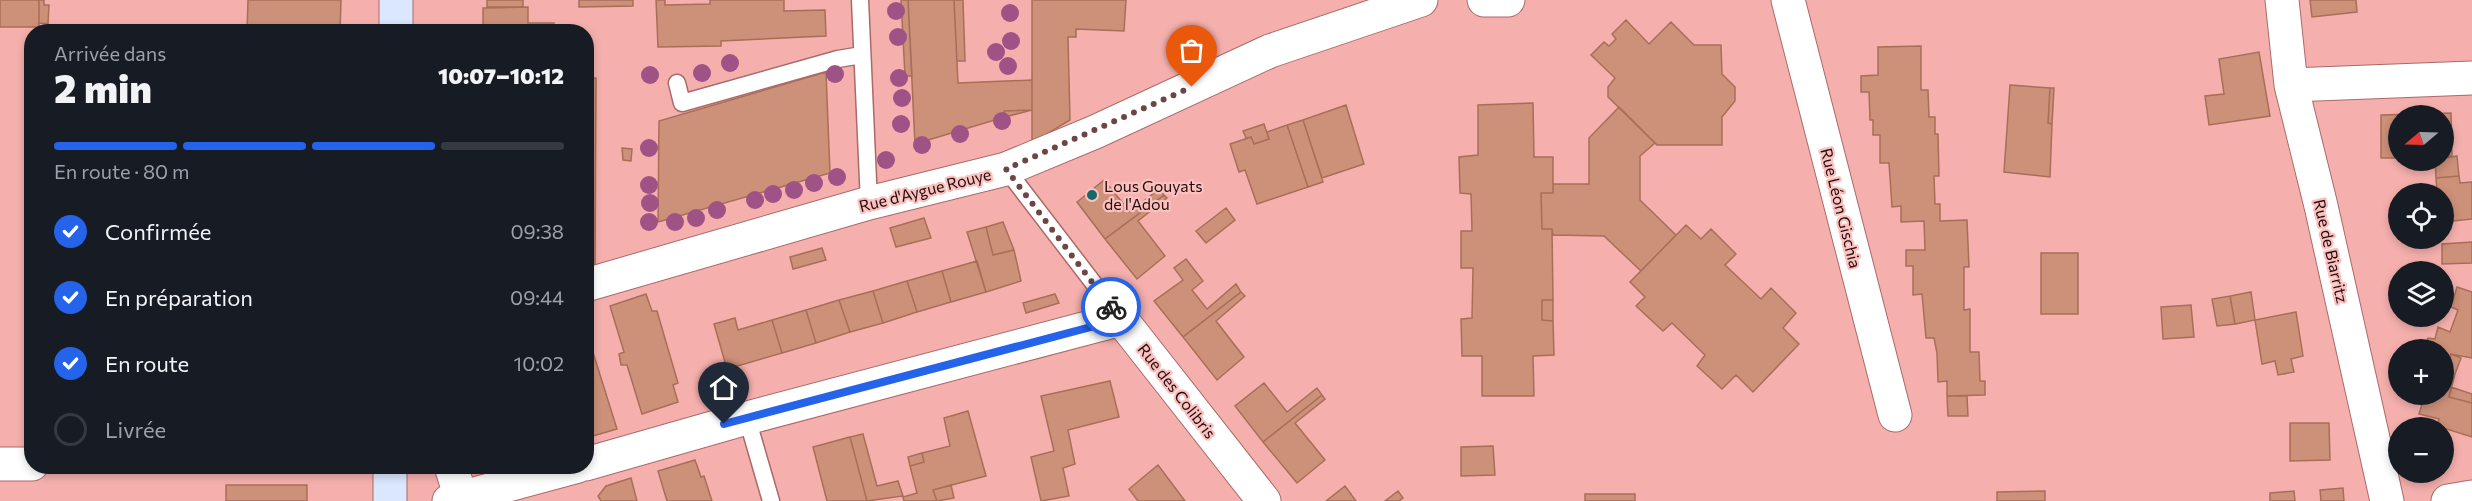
<!DOCTYPE html>
<html lang="fr">
<meta charset="utf-8">
<style>
body{margin:0;font-family:Commissioner,sans-serif;background:#20242c;color:#f1f3f6;height:100vh;display:flex;flex-direction:column;font-size:22px;white-space:nowrap}
*{box-sizing:border-box;margin:0}
p{font-size:20px;color:#9ea1a6}
.icon{flex:none;width:33px;height:33px;fill:none;stroke:currentColor;stroke-width:2;stroke-linecap:round;stroke-linejoin:round}
.map{position:relative;flex:1;overflow:hidden}
.side{position:absolute;left:24px;top:24px;width:570px;height:450px;display:flex;flex-direction:column;background:#171b24;border-radius:24px;box-shadow:0 3px 9px #0003}
.side>*{flex:none}
.needle{width:39px;rotate:251deg}
.buttons{position:absolute;left:2388px;top:105px;display:grid;gap:12px}
.buttons a{display:grid;place-items:center;width:66px;height:66px;border-radius:50%;background:#171b24;box-shadow:0 3px 9px #0003;font-size:30px}
.pin{position:absolute;display:grid;place-items:center;width:51px;height:51px;color:#fff;margin:-62px -26px;border-radius:50% 50% 50% 0;rotate:-45deg;box-shadow:0 0 6px #0007}
.pin .icon{rotate:45deg}
.courier{position:absolute;display:grid;place-items:center;width:60px;height:60px;margin:-30px;border:4px solid #2563eb;border-radius:50%;background:#fff;color:#222;box-shadow:0 2px 8px #0007}
.overview em{font-style:normal;font-weight:800}
.overview div{display:flex;flex-direction:column-reverse}
.overview{display:flex;align-items:center;justify-content:space-between;height:102px;padding:0 30px}
h1{font-size:39px;font-weight:800;line-height:45px}
.bar{display:grid;grid-template-columns:repeat(4,1fr);gap:9px 6px;align-content:center;height:72px;padding:0 30px}
.bar i{height:8px;border-radius:4px;background:#363941}
.bar .on{background:#2563eb}
.bar p{grid-column:span 4}
ol{padding:0 30px;list-style:none}
li{display:flex;align-items:center;gap:18px;height:66px}
li p{margin-inline-start:auto}
li .icon{padding:6px;border-radius:50%;background:#2563eb;color:#fff;stroke-width:4}
li:last-child{color:#9ea1a6}
li i{width:33px;height:33px;border:3px solid #363941;border-radius:50%}
.map>svg:first-child{display:block}
.building{fill:#cd9079;stroke:#a96e58;stroke-width:1.5}
.lines{fill:none;stroke-linecap:round;stroke-linejoin:round}
.lane-casing{stroke:#aa6a69;stroke-width:19}
.street-casing{stroke:#aa6a69;stroke-width:35}
.secondary-casing{stroke:#aa6a69;stroke-width:35}
.lane{stroke:#fff;stroke-width:16}
.street{stroke:#fff;stroke-width:33}
.secondary{stroke:#dbe7fe;stroke-width:33}
.tree{fill:#9f5285}
.done{stroke:#6d4544;stroke-width:6;stroke-dasharray:0 10.8}
.route{stroke:#2563eb;stroke-width:8}
.poi-dot{fill:#19676b;stroke:#fac1bf;stroke-width:2}
.labels{text-anchor:middle;stroke-width:4.5;stroke-linejoin:round;paint-order:stroke}
.poi-label{font-size:16px;fill:#240c0c;stroke:#fac1bf;text-anchor:start}
.street-label{font-size:16px;fill:#240c0c;stroke:#fac1bf}
</style>
<div class="map">
<svg width="2472" height="501" viewBox="0 0 2472 501">
<rect width="100%" height="100%" fill="#f5b0ad"/>
<path class="building" d="M 0,0 L 39,0 L 39,27 L 0,27 Z
M 39,0 L 44,0 L 44,5 L 49,5 L 48,24 L 39,23 Z
M 248,0 L 341,0 L 340,32 L 247,32 Z
M 487,0 L 523,0 L 523,7 L 487,7 Z
M 579,0 L 633,0 L 633,6 L 579,7 Z
M 656,0 L 665,0 L 665,5 L 710,4 L 710,0 L 784,0 L 784,11 L 825,10 L 826,36 L 721,41 L 721,46 L 658,47 Z
M 901,0 L 908,0 L 912,76 L 905,76 Z
M 908,0 L 954,0 L 958,83 L 1032,80 L 1032,110 L 1004,111 L 1005,117 L 915,144 Z
M 954,0 L 963,0 L 965,61 L 957,61 Z
M 1032,0 L 1126,0 L 1124,31 L 1076,29 L 1076,37 L 1068,37 L 1070,120 L 1032,143 Z
M 2310,0 L 2356,0 L 2357,12 L 2312,17 Z
M 528,7 L 528,23 L 554,23 L 554,32 L 483,32 L 483,8 Z
M 1626,20 L 1649,44 L 1671,22 L 1694,45 L 1721,45 L 1722,74 L 1735,87 L 1735,101 L 1722,117 L 1722,145 L 1657,145 L 1608,97 L 1608,87 L 1615,78 L 1591,55 L 1604,42 L 1609,46 L 1616,39 L 1612,34 Z
M 1921,46 L 1921,90 L 1928,90 L 1929,117 L 1935,117 L 1935,134 L 1938,134 L 1939,176 L 1934,176 L 1935,204 L 1940,204 L 1940,221 L 1967,220 L 1969,267 L 1964,267 L 1964,310 L 1970,309 L 1970,352 L 1979,352 L 1980,381 L 1985,381 L 1985,395 L 1947,396 L 1947,381 L 1938,382 L 1937,353 L 1934,338 L 1926,338 L 1922,294 L 1913,295 L 1913,266 L 1906,266 L 1906,250 L 1925,250 L 1924,221 L 1901,222 L 1901,206 L 1892,207 L 1889,163 L 1880,163 L 1880,135 L 1873,135 L 1873,120 L 1870,120 L 1869,92 L 1861,92 L 1861,76 L 1878,75 L 1878,47 Z
M 2259,52 L 2270,116 L 2209,125 L 2205,96 L 2224,94 L 2219,59 Z
M 826,72 L 830,173 L 658,222 L 659,121 Z
M 596,78 L 595,267 L 586,267 L 586,79 Z
M 2010,85 L 2050,88 L 2048,123 L 2052,124 L 2050,177 L 2004,172 Z
M 2050,88 L 2054,88 L 2052,124 L 2048,123 Z
M 1533,103 L 1534,157 L 1553,157 L 1553,193 L 1541,193 L 1542,229 L 1552,229 L 1553,300 L 1542,300 L 1542,320 L 1553,321 L 1554,355 L 1533,356 L 1534,396 L 1482,396 L 1482,356 L 1462,356 L 1461,319 L 1472,318 L 1473,268 L 1461,268 L 1461,231 L 1472,231 L 1471,194 L 1460,193 L 1459,157 L 1478,155 L 1478,105 Z
M 1346,105 L 1364,164 L 1322,178 L 1303,120 Z
M 1619,107 L 1655,143 L 1640,156 L 1640,200 L 1676,235 L 1641,271 L 1604,236 L 1553,235 L 1552,229 L 1542,229 L 1541,193 L 1553,193 L 1553,184 L 1589,184 L 1589,138 Z
M 1032,110 L 1005,117 L 1004,111 Z
M 2451,113 L 2452,156 L 2444,157 L 2444,116 L 2398,116 L 2398,158 L 2381,158 L 2381,115 Z
M 1303,120 L 1323,182 L 1308,187 L 1287,125 Z
M 1264,124 L 1269,139 L 1254,144 L 1251,137 L 1246,138 L 1243,131 Z
M 1287,125 L 1308,187 L 1257,204 L 1245,170 L 1239,172 L 1230,144 L 1251,137 L 1254,144 L 1269,139 L 1267,132 Z
M 622,148 L 632,149 L 631,161 L 623,160 Z
M 2457,156 L 2459,176 L 2436,178 L 2435,160 Z
M 2459,176 L 2460,183 L 2472,182 L 2472,219 L 2444,222 L 2444,194 L 2437,194 L 2436,178 Z
M 1104,180 L 1130,212 L 1159,189 L 1164,195 L 1105,239 L 1077,202 Z
M 1164,195 L 1167,198 L 1138,221 L 1165,256 L 1137,279 L 1105,239 Z
M 1226,208 L 1235,220 L 1206,243 L 1196,231 Z
M 924,218 L 931,238 L 896,247 L 890,228 Z
M 1003,222 L 1014,250 L 993,255 L 986,227 Z
M 1686,225 L 1701,239 L 1711,229 L 1736,254 L 1725,265 L 1761,299 L 1771,288 L 1796,313 L 1783,328 L 1799,344 L 1753,392 L 1736,375 L 1722,389 L 1697,366 L 1705,355 L 1672,323 L 1663,331 L 1636,306 L 1645,297 L 1630,282 Z
M 986,227 L 993,255 L 1014,250 L 1021,281 L 986,292 L 967,232 Z
M 2472,242 L 2472,263 L 2442,264 L 2442,244 Z
M 822,248 L 826,260 L 793,269 L 790,257 Z
M 2041,253 L 2078,253 L 2078,314 L 2041,314 Z
M 1186,259 L 1203,281 L 1192,290 L 1207,309 L 1236,284 L 1241,292 L 1183,337 L 1154,301 L 1183,280 L 1174,268 Z
M 977,261 L 986,292 L 951,302 L 942,271 Z
M 942,271 L 951,302 L 917,312 L 907,281 Z
M 907,281 L 917,312 L 883,323 L 873,291 Z
M 2457,287 L 2472,292 L 2472,358 L 2451,354 L 2446,372 L 2444,371 L 2444,350 L 2424,350 L 2428,338 L 2435,339 L 2438,327 L 2450,332 L 2458,310 L 2451,307 Z
M 873,291 L 883,323 L 850,332 L 839,300 Z
M 1241,292 L 1245,296 L 1216,321 L 1244,357 L 1217,380 L 1183,337 Z
M 2251,292 L 2255,320 L 2235,324 L 2230,296 Z
M 646,294 L 652,311 L 657,311 L 678,383 L 673,385 L 678,402 L 642,414 L 627,365 L 621,365 L 619,354 L 624,352 L 610,306 Z
M 1055,294 L 1059,303 L 1026,313 L 1023,303 Z
M 2230,296 L 2235,324 L 2217,326 L 2212,299 Z
M 839,300 L 850,332 L 816,343 L 806,310 Z
M 1542,300 L 1553,300 L 1553,321 L 1542,320 Z
M 2191,305 L 2194,337 L 2163,339 L 2161,307 Z
M 806,310 L 816,343 L 782,353 L 772,320 Z
M 2296,312 L 2303,356 L 2291,359 L 2294,372 L 2278,375 L 2275,361 L 2262,364 L 2255,320 Z
M 735,318 L 738,330 L 772,320 L 782,353 L 727,369 L 714,324 Z
M 586,330 L 617,429 L 586,438 Z
M 2451,354 L 2461,358 L 2455,374 L 2446,372 Z
M 2444,371 L 2455,374 L 2449,397 L 2472,403 L 2472,437 L 2437,426 L 2439,419 L 2419,414 L 2425,394 L 2444,394 Z
M 1110,381 L 1119,417 L 1068,430 L 1075,464 L 1063,468 L 1069,496 L 1041,501 L 1031,457 L 1054,451 L 1041,396 Z
M 1264,383 L 1287,412 L 1317,388 L 1322,395 L 1263,442 L 1235,406 Z
M 2451,387 L 2472,394 L 2472,403 L 2449,397 Z
M 1322,395 L 1325,399 L 1295,423 L 1325,460 L 1297,483 L 1263,442 Z
M 1947,396 L 1967,396 L 1968,416 L 1948,416 Z
M 968,411 L 986,476 L 933,490 L 937,501 L 904,501 L 903,497 L 917,493 L 910,466 L 924,462 L 922,453 L 950,446 L 944,418 Z
M 2290,423 L 2329,423 L 2330,460 L 2290,461 Z
M 863,434 L 877,486 L 898,481 L 903,496 L 867,501 L 850,437 Z
M 850,437 L 867,501 L 827,501 L 813,447 Z
M 1493,446 L 1495,475 L 1461,476 L 1461,447 Z
M 922,453 L 924,462 L 910,466 L 908,457 Z
M 695,460 L 701,477 L 704,476 L 712,501 L 667,501 L 658,471 Z
M 1158,465 L 1185,501 L 1138,501 L 1129,489 Z
M 631,478 L 637,501 L 601,501 L 598,496 L 606,486 Z
M 226,485 L 307,485 L 307,501 L 226,501 Z
M 951,485 L 954,498 L 937,501 L 933,490 Z
M 1345,486 L 1356,501 L 1326,501 Z
M 2343,488 L 2344,501 L 2321,501 L 2320,490 Z
M 1398,491 L 1403,498 L 1399,501 L 1385,501 Z
M 2045,491 L 2045,501 L 1997,501 L 1997,492 Z
M 2294,491 L 2295,501 L 2270,501 L 2270,493 Z
M 1585,494 L 1635,494 L 1635,501 L 1585,501 Z"/>
<g class="lines">
<g class="lane-casing">
<path id="lane" d="M 860,0 L 869,203
M 677,83 L 682,103 L 838,59 L 862,55
M 1006,169 L 1121,319
M 747,418 L 771,501"/>
</g>
<g class="street-casing">
<path id="street" d="M 1484,0 L 1508,0
M 1788,0 L 1895,415
M 2282,0 L 2291,85 L 2321,206 L 2387,501
M 2291,85 L 2472,78
M 586,285 L 869,203 L 1006,169 L 1095,132 L 1270,51 L 1421,0
M 0,464 L 32,464
M 586,464 L 747,418 L 1121,319 L 1264,501
M 451,466 L 461,498
M 449,501 L 578,466
M 2448,501 L 2472,497"/>
</g>
<g class="secondary-casing">
<path id="secondary" d="M 396,32 L 396,0
M 390,501 L 390,466"/>
</g>
<use href="#lane" class="lane"/>
<use href="#street" class="street"/>
<use href="#secondary" class="secondary"/>
</g>
<g class="tree">
<circle cx="896" cy="11" r="9"/>
<circle cx="1010" cy="13" r="9"/>
<circle cx="898" cy="37" r="9"/>
<circle cx="1011" cy="41" r="9"/>
<circle cx="996" cy="52" r="9"/>
<circle cx="730" cy="63" r="9"/>
<circle cx="1008" cy="66" r="9"/>
<circle cx="702" cy="73" r="9"/>
<circle cx="835" cy="74" r="9"/>
<circle cx="650" cy="75" r="9"/>
<circle cx="899" cy="78" r="9"/>
<circle cx="902" cy="98" r="9"/>
<circle cx="1002" cy="121" r="9"/>
<circle cx="901" cy="124" r="9"/>
<circle cx="960" cy="134" r="9"/>
<circle cx="922" cy="145" r="9"/>
<circle cx="649" cy="148" r="9"/>
<circle cx="886" cy="160" r="9"/>
<circle cx="837" cy="177" r="9"/>
<circle cx="814" cy="183" r="9"/>
<circle cx="649" cy="185" r="9"/>
<circle cx="794" cy="190" r="9"/>
<circle cx="773" cy="194" r="9"/>
<circle cx="755" cy="200" r="9"/>
<circle cx="650" cy="203" r="9"/>
<circle cx="717" cy="210" r="9"/>
<circle cx="696" cy="218" r="9"/>
<circle cx="649" cy="222" r="9"/>
<circle cx="675" cy="222" r="9"/>
</g>
<g class="lines">
<path class="done" d="M 1111,307 L 1006,169 L 1192,87"/>
<path class="route" d="M 724,424 L 1121,319 L 1111,307"/>
</g>
<circle class="poi-dot" cx="1092" cy="195" r="6"/>
<g class="labels">
<g class="poi-label">
<text x="1104" y="192">Lous Gouyats<tspan x="1104" dy="18">de l'Adou</tspan></text>
</g>
<g class="street-label">
<text transform="translate(925 190) rotate(-14)" y="6">Rue d'Aygue Rouye</text>
<text transform="translate(1841 208) rotate(76)" y="6">Rue Léon Gischia</text>
<text transform="translate(2331 251) rotate(77)" y="6">Rue de Biarritz</text>
<text transform="translate(1177 391) rotate(52)" y="6">Rue des Colibris</text>
</g>
</g>
</svg>
<div class="buttons">
<a><svg class="needle" viewBox="-14 -14 28 28"><path d="M0-13l5 13h-10z" fill="#e53935"/><path d="M0 13l5-13h-10z" fill="#9ea1a6"/></svg></a>
<a><svg class="icon" aria-label="locate" viewBox="0 0 24 24"><circle cx="12" cy="12" r="6"/><path d="M12 2v4M12 18v4M2 12h4M18 12h4"/></svg></a>
<a><svg class="icon" aria-label="layers" viewBox="0 0 24 24"><path d="M12 4l9 5-9 5-9-5zM3 14l9 5 9-5"/></svg></a>
<a>+</a>
<a>−</a>
</div>
<div class="pin" style="left:1192px;top:87px;background:#ea580c"><svg class="icon" aria-label="bag" viewBox="0 0 24 24"><path d="M5 8h14l-1 12H6zM9 8a3 3 0 0 1 6 0"/></svg></div>
<div class="pin" style="left:724px;top:424px;background:#1f2937"><svg class="icon" aria-label="home" viewBox="0 0 24 24"><path d="M3 11l9-7 9 7M6 9v11h12V9"/></svg></div>
<div class="courier" style="left:1111px;top:307px"><svg class="icon" aria-label="bike" viewBox="0 0 24 24"><circle cx="6" cy="16" r="4"/><circle cx="18" cy="16" r="4"/><path d="M6 16l4-8h5l3 8M10 8l3 8H6M13 5h3"/></svg></div>
<section class="side">
<div class="overview"><div><h1>2 min</h1><p>Arrivée dans</p></div><em>10:07–10:12</em></div>
<div class="bar"><i class="on"></i><i class="on"></i><i class="on"></i><i></i><p>En route · 80 m</p></div>
<ol>
<li><svg class="icon" aria-label="check" viewBox="0 0 24 24"><path d="M5 12l5 5 9-10"/></svg>Confirmée<p>09:38</p></li>
<li><svg class="icon" aria-label="check" viewBox="0 0 24 24"><path d="M5 12l5 5 9-10"/></svg>En préparation<p>09:44</p></li>
<li><svg class="icon" aria-label="check" viewBox="0 0 24 24"><path d="M5 12l5 5 9-10"/></svg>En route<p>10:02</p></li>
<li><i></i>Livrée</li>
</ol>
</section>
</div>
